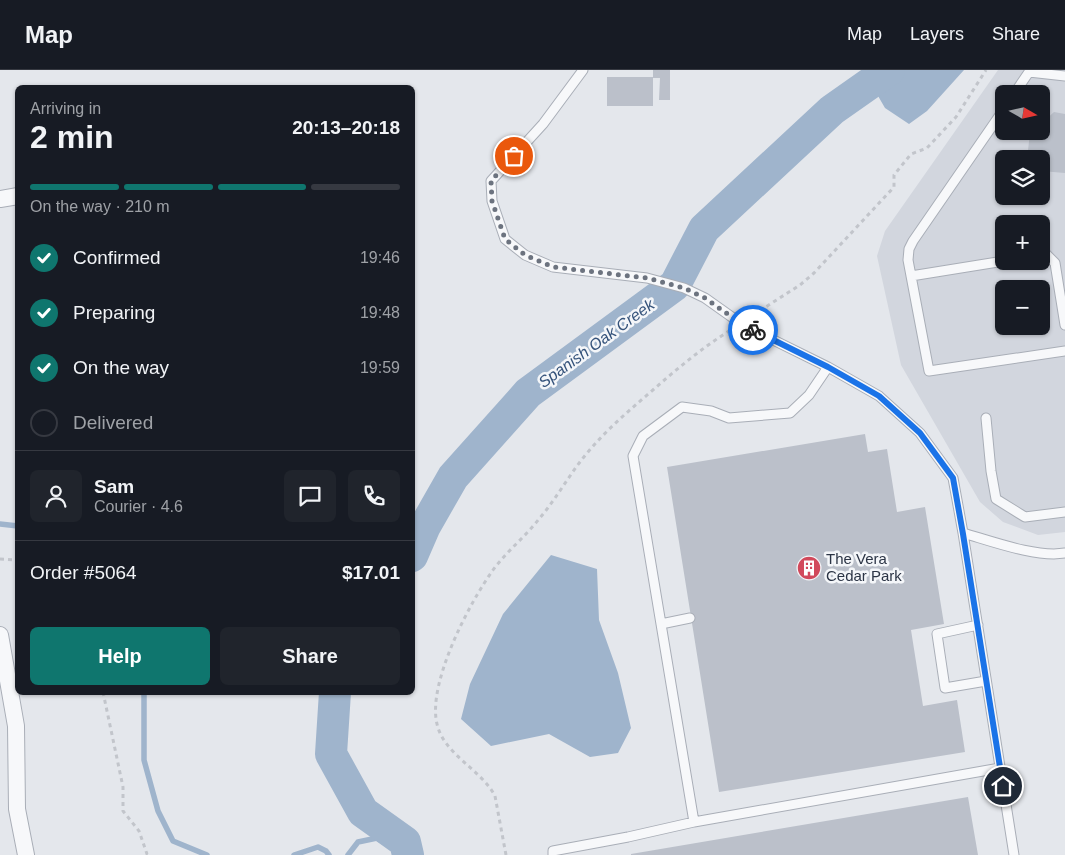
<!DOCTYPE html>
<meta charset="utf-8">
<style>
body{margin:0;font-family:Helvetica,sans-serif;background:#20242c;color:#f1f3f6;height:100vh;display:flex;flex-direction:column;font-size:19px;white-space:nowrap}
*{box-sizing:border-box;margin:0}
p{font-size:16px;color:#9ea1a6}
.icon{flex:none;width:28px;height:28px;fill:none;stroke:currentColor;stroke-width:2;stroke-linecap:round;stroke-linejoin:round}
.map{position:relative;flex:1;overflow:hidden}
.panel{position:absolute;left:15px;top:15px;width:400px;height:610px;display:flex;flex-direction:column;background:#171b24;border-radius:8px;box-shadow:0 1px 4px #0004}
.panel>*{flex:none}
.needle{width:32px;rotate:99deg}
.controls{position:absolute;left:995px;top:15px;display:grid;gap:10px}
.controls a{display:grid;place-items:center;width:55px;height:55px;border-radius:8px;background:#171b24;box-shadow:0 1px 4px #0004;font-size:25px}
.pin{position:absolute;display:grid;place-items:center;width:42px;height:42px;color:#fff;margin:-21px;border:2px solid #fff;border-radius:50%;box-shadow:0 1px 5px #0007}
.courier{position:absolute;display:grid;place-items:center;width:50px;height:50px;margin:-25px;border:4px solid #1a73e8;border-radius:50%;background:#fff;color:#222;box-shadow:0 1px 6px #0007}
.overview em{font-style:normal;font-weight:600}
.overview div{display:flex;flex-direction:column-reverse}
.overview{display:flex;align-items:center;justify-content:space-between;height:85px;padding:0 15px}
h1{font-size:32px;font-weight:600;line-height:38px}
.bar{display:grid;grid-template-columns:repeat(4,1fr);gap:8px 5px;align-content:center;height:60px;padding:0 15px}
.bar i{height:6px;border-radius:4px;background:#363941}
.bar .current{background:#0f766e}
.bar p{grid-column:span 4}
.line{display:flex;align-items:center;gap:12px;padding:0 15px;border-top:1px solid #363941}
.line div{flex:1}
.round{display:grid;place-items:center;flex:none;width:52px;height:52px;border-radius:8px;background:#20242c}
ol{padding:0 15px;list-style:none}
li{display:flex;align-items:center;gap:15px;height:55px}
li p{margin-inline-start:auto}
li .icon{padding:5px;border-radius:50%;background:#0f766e;color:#fff;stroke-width:4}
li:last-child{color:#9ea1a6}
li i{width:28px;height:28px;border:2px solid #363941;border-radius:50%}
.cta{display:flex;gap:10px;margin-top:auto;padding:10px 15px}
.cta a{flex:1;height:58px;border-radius:8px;background:#0f766e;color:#fff;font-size:20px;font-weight:600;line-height:58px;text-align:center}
.cta a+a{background:#20242c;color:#f1f3f6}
header{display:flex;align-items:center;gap:30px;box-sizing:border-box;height:70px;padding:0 25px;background:#171b24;border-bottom:1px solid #363941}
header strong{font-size:24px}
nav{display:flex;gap:28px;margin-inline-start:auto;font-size:18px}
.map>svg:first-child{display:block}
.built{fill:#d2d6de;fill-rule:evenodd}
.water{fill:#9fb4cc}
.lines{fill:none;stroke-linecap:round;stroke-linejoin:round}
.stream{stroke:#9fb4cc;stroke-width:5.5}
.river{stroke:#9fb4cc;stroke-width:32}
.building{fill:#bbc0ca}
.service-casing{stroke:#a9aeb7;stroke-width:11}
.minor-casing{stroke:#a9aeb7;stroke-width:18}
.path{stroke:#c2c5cb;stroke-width:3;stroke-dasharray:4 4;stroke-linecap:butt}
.service{stroke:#f7f8fa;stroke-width:9}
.minor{stroke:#f7f8fa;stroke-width:16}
.done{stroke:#6c737f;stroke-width:5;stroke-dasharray:0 9}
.route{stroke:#1a73e8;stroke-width:6}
.labels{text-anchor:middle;stroke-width:5;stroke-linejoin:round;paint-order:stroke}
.poi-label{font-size:15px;fill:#2b3445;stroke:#f4f6f9;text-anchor:start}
.water-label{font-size:16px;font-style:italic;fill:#34527a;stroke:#f4f6f9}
</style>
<header>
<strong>Map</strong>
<nav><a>Map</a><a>Layers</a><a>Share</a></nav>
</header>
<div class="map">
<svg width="1065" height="785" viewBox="0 0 1065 785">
<rect width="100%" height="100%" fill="#e4e7ec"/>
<path class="built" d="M 998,0 L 1065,0 L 1065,462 L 1038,465 L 1003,452 L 980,432 L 901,295 L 877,186 L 885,161 ZM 1004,24 L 1041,24 L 1041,61 L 1004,61 ZM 1004,89 L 1041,89 L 1041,126 L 1004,126 ZM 1004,154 L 1041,154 L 1041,191 L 1004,191 ZM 1004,219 L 1041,219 L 1041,256 L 1004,256 Z"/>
<path class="water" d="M 863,0 L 964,0 L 927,41 L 909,54 L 885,38 Z
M 551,485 L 597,499 L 599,550 L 618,603 L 631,658 L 618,683 L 590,687 L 549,664 L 491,676 L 461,649 L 470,614 L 503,544 Z"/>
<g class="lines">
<path class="stream" d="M 0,454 L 18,456
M 144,622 L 144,690 L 158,741 L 173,771 L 207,785
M 294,785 L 318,777 L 326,781 L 329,785
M 348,785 L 358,772 L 377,768 L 389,775 L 407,779"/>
<path class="river" d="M 412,486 L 425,456 L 453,407 L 528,323 L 675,215 L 704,159 L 832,40 L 889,0
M 335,622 L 331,684 L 363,742 L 405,772 L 408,785"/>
</g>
<path class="building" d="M 653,0 L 670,0 L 670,30 L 659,30 L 660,8 L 653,8 Z
M 607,7 L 653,7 L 653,36 L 607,36 Z
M 1054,42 L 1065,44 L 1065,103 L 1041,101 L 1041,89 L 1027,89 L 1030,63 L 1033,61 L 1041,61 L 1041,54 Z
M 865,364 L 868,382 L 887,379 L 897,442 L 925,437 L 944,554 L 911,560 L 923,636 L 957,630 L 965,682 L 719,722 L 667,397 Z
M 968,727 L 978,785 L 631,785 L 631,784 Z"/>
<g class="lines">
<g class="service-casing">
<path id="service" d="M 583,0 L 543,54 L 491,111 L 492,131 L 505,169 L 525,185 L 553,197 L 647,208 L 684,218 L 705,228 L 743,255 L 828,297 L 879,326 L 920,363 L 953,408 L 963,463
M 1014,24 L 1029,2 L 1065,6
M 1004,39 L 913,171 L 909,179 L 908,190 L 929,301 L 1065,281
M 1041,185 L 1046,184 L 1055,193 L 1065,255
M 911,206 L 1004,191
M 986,348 L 991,401 L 996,429 L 1025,447 L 1065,442
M 661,554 L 690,548
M 978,555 L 937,564 L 945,618 L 986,611
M 694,752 L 633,386 L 643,366 L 682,337 L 711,341 L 729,348 L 790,343 L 809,325 L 828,297
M 553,785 L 553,781 L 628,767 L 694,752 L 1000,698
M 1014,785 L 963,463 C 991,471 1037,488 1065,483"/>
</g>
<g class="minor-casing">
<path id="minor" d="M 0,129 L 18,126
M 0,565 L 16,656 L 17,739 L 26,785"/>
</g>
<path class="path" d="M 753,245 L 800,215 L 814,203 L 894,117 L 894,105 L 911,84 L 927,78 L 956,47 L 986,0
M 0,489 L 18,490
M 103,622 L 123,717 L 123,741 L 139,761 L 147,784 L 149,785
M 506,785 L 495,726 C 481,699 444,685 437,654 C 427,613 470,532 493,500 C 507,481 525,467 539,449 C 557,428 570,403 588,382 C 608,358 631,339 654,319 C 678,298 702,278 729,261"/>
<use href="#service" class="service"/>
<use href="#minor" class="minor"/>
</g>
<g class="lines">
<path class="done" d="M 514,86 L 491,111 L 492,131 L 505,169 L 525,185 L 553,197 L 647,208 L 684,218 L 705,228 L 743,255 L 753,260"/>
<path class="route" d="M 753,260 L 828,297 L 879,326 L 920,363 L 953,408 L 963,464 L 1003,716"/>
</g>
<defs>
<g id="building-disc" transform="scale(1.25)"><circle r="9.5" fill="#d1495b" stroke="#f4f6f9"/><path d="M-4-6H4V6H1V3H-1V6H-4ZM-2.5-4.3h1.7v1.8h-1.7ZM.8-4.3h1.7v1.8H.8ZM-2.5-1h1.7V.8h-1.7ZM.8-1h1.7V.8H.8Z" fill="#fff"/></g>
</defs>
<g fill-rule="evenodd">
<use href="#building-disc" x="809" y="498"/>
</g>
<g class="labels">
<g class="poi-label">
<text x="826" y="494">The Vera<tspan x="826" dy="17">Cedar Park</tspan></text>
</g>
<g class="water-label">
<text transform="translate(596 273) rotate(-36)" y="6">Spanish Oak Creek</text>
</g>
</g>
</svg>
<div class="controls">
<a><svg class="needle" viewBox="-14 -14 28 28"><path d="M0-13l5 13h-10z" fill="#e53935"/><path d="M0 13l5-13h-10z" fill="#9ea1a6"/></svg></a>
<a><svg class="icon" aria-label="layers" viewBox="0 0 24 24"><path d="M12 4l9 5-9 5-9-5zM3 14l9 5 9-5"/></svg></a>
<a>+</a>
<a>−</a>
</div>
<div class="pin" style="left:514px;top:86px;background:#ea580c"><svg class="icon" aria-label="bag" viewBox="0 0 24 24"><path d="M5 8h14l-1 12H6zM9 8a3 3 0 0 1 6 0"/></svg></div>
<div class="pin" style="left:1003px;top:716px;background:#1f2937"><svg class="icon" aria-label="home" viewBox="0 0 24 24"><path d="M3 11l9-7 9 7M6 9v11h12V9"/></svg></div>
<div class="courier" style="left:753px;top:260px"><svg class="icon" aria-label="bike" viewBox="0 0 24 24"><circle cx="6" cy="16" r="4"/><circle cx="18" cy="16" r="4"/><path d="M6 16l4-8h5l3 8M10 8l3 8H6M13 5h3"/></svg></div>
<section class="panel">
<div class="overview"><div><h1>2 min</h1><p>Arriving in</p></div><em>20:13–20:18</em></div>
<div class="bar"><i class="current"></i><i class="current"></i><i class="current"></i><i></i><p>On the way · 210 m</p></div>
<ol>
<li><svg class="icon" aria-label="check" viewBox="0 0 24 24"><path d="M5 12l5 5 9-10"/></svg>Confirmed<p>19:46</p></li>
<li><svg class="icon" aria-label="check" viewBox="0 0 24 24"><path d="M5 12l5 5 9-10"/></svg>Preparing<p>19:48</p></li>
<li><svg class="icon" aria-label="check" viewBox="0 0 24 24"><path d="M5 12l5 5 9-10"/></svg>On the way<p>19:59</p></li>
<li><i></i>Delivered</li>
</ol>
<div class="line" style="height:90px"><a class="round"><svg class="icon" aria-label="person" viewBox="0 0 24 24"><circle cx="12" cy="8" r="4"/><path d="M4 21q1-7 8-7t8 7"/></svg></a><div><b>Sam</b><p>Courier · 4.6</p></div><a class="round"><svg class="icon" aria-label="chat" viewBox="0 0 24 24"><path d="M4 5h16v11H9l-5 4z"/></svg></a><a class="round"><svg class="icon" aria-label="phone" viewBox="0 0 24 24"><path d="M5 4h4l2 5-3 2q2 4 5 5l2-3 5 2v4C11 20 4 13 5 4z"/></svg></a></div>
<div class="line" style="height:65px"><div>Order #5064</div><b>$17.01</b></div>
<div class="cta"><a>Help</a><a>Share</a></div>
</section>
</div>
